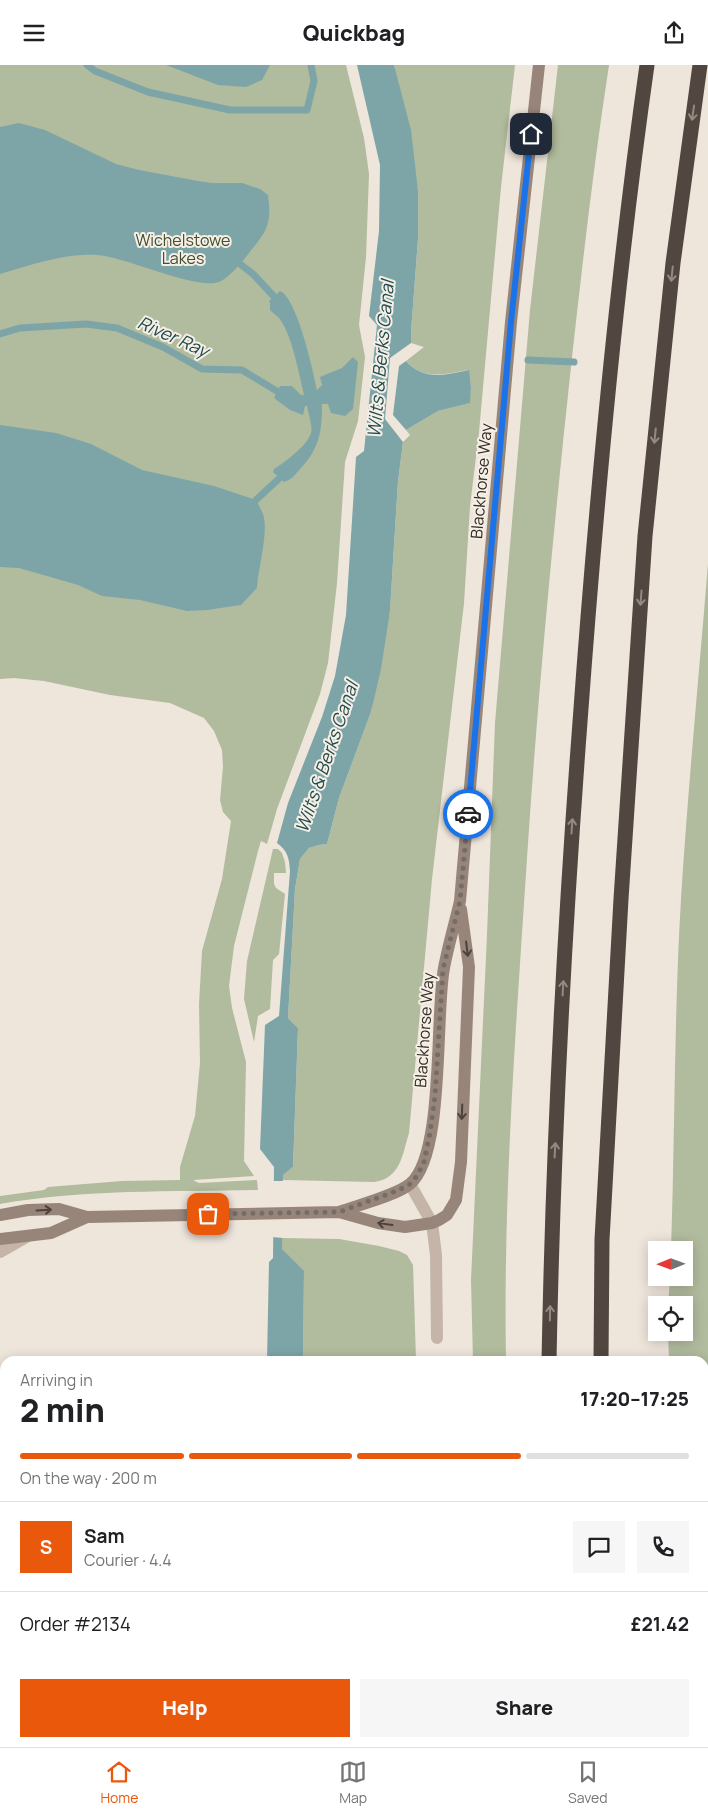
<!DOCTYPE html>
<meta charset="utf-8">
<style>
body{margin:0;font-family:Manrope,sans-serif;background:#f6f6f6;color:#202124;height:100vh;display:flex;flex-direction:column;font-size:19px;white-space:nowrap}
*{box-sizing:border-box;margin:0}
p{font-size:16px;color:#757577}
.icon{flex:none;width:28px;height:28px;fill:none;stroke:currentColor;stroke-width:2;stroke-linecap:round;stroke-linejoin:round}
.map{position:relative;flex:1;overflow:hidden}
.drawer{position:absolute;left:0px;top:1291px;width:709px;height:391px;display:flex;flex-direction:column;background:#fff;border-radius:15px 15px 0 0;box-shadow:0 2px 12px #0003}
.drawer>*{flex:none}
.needle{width:32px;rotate:269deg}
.fabs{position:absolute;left:648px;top:1176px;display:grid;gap:10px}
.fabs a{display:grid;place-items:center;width:45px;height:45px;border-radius:0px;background:#fff;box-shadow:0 2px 12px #0003;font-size:25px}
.pin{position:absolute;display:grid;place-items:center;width:42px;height:42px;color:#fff;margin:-21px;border-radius:10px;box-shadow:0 2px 8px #0006}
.courier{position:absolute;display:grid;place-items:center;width:50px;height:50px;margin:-25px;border:4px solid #1a73e8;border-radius:50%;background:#fff;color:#222;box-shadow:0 1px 6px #0007}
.summary em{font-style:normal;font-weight:800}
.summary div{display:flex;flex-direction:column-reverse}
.summary{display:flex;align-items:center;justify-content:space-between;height:85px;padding:0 20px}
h1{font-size:32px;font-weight:800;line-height:38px}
.bar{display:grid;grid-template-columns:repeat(4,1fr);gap:8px 5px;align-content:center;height:60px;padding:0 20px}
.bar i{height:6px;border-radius:4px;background:#e0e0e0}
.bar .active{background:#ea580c}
.bar p{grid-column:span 4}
.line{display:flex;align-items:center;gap:12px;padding:0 20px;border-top:1px solid #e0e0e0}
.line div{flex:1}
.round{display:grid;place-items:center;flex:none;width:52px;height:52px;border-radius:0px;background:#f6f6f6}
.button{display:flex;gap:10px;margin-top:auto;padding:10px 20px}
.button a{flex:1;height:58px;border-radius:0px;background:#ea580c;color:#fff;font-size:20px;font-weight:800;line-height:58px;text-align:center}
.button a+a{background:#f6f6f6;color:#202124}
header{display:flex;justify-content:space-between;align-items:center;height:65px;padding:0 20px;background:#fff;font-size:22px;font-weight:800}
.menu{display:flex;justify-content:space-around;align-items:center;height:70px;border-top:1px solid #e0e0e0;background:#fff;font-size:14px;color:#757577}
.menu a{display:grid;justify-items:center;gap:2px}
.menu .active{color:#ea580c}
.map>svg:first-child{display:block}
.green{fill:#b1bb9d}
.water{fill:#7da5a8}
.pier{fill:#eee5db}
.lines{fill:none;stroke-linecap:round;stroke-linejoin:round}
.stream{stroke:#7da5a8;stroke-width:7}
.service{stroke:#c4b5a8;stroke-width:12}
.tertiary{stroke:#c4b5a8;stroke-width:12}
.secondary{stroke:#98857a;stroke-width:12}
.motorway{stroke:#524640;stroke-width:15}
.oneway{stroke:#948a82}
.oneway2{stroke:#4c423c}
.done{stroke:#746c66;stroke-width:5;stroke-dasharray:0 9}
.route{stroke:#1a73e8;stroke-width:6}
.labels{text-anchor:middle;stroke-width:4;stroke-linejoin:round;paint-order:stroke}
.park-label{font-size:16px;fill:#424e2e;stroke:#f6efe6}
.street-label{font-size:16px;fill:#322b27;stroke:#f6efe6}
.water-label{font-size:18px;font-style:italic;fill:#224b4f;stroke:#f6efe6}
</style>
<header><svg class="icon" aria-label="menu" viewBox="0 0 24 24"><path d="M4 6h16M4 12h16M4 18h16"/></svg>Quickbag<svg class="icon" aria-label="share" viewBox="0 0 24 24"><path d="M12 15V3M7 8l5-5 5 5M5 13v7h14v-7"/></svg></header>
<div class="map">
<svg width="708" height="1682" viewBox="0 0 708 1682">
<rect width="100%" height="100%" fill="#eee5db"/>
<path class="green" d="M 0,0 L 346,0 L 364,73 L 369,109 L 366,192 L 359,260 L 365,292 L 358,356 L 345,397 L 337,518 L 328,598 L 320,629 L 277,744 L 267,779 L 261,776 L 258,786 L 234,881 L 229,921 L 232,943 L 246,997 L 244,1096 L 254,1111 L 193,1115 L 199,1118 L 257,1115 L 258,1125 C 172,1127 85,1124 0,1139 L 0,1131 L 44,1125 L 48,1122 L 122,1116 L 180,1115 L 180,1102 L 195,1051 L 200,998 L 199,939 L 202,886 L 222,814 L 231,756 L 223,747 L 220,735 L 223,702 L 222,685 L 214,666 L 204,653 L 170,638 L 110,630 L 44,616 L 14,613 L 0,614 Z
M 394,0 L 515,0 L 501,122 L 479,367 L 470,441 L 464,538 L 432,814 L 409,1068 C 402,1090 401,1113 374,1117 L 283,1115 L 283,1110 L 293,1102 L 298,963 L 288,953 L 295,824 L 300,794 L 309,783 L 319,780 L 327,779 L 339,733 L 371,647 L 390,546 L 398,416 L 403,377 L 410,370 L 406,365 L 438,346 L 469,338 L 471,322 L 468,305 C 445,309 424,316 406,296 L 424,282 L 411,278 L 411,267 L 418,174 L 418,126 Z
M 558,0 L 609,0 C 594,97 583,194 572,292 C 554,459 538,626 527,793 C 516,961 503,1128 506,1296 L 473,1296 L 471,1215 L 487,870 L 495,658 L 530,245 Z
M 708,499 L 708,1682 L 674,1682 L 674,1678 L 704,1678 L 704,1296 L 669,1296 L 668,1268 L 684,1268 L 684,1240 L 668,1240 L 670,1213 L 684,1212 L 684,1185 L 671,1185 C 675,1068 674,951 681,834 C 688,722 699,610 708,499 Z
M 273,784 L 278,784 L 282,788 L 285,797 L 286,808 L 274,808 L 274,819 L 276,823 L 285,829 L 279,889 L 273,895 L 270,944 L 258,951 L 254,977 L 244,934 L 247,896 Z
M 282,1173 L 339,1174 L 379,1181 L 399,1186 L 407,1190 L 413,1200 L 416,1296 L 303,1296 L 304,1207 L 282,1185 Z
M 306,1678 L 512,1678 L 512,1682 L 306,1682 Z"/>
<path class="water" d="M 166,0 L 270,0 L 262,15 L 246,22 L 218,20 Z
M 357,0 L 394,0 L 411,65 L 418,126 L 418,174 L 411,267 L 411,278 L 390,293 L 385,354 L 403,377 L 398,416 L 390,546 L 381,604 L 371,647 L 339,733 L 327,779 L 319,780 L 309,783 L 300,794 L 295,824 L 288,953 L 298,963 L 293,1102 L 283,1110 L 282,1184 L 304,1206 L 303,1296 L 267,1296 L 269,1197 L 273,1193 L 274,1102 L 260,1084 L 265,960 L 279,951 L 290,806 C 289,793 288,786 277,778 L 288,738 L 322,652 L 335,611 L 346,550 L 356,392 L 364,386 L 377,260 L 369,251 L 379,166 L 380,100 Z
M 19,58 L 45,65 L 116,99 L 139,105 L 198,116 L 212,118 L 242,118 L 260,124 L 268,130 C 272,160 267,165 249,188 C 243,196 228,214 219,217 C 194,225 127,192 97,190 C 64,188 31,200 0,209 L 0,62 Z
M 280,226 C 297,233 313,305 317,325 L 322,320 L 320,312 L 342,303 L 353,292 L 358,297 L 353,344 L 345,351 L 331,348 L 328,339 L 322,339 C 322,365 320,383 301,403 C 295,410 291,415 284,417 L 273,407 L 274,404 C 285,397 307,381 311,368 C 313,361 308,348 307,341 L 305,341 L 303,350 L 290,345 L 274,333 L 280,321 L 292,321 L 301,330 L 304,330 C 299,309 292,269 279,253 C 276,250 272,247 270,245 L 270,238 L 269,236 Z
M 406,296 C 424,316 445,310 469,305 L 471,322 L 470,338 L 438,346 L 406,365 L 393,350 L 399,301 Z
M 0,360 L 56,368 L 91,379 L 142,405 L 214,421 L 256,435 C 258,439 261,444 263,449 C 269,467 258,503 257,523 L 241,540 L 207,545 L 187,546 L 140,535 L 102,531 L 78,520 L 40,509 L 19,503 L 0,502 Z
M 266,1678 L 306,1678 L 306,1682 L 266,1682 Z"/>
<path class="pier" d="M 272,1116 L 285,1116 L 284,1173 L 271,1172 Z"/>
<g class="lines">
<path class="stream" d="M 87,0 L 95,6 L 148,27 L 230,45 L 307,45 L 314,16 L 311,0
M 240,199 L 253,209 L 280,238
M 0,269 L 20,263 L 86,259 L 117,263 L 163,282 L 202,304 L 242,305 L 285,331
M 528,295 L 574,297
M 256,435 L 285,408"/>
<path class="service" d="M 410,1119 L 432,1158 L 436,1190 L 437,1273"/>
<path class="tertiary" d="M 0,1187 L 28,1171"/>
<path class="secondary" d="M 339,1147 C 358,1140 395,1131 410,1119 C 445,1090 435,949 444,903 C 448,881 455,858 460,836 L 511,257 L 539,0
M 0,1150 L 28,1145 L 59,1144 L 87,1152 L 339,1147 L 378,1158 L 405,1162 L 432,1158 L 439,1155 L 447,1150 L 456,1135 L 461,1097 L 469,902 L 461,844
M 0,1174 L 51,1168 L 87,1152"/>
<path class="motorway" d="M 549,1296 C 553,1083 564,869 580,657 C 596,437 616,218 647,0
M 601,1296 L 602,1175 L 621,834 L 645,471 L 673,198 L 700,0
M 546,1678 L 546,1682
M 601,1678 L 601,1682"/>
</g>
<defs><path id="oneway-shaft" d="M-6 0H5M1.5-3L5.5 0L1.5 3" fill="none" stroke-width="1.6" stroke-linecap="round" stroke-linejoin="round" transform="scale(1.25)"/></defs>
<g class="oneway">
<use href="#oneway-shaft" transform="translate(693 48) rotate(98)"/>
<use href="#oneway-shaft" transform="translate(672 209) rotate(96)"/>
<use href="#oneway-shaft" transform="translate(655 371) rotate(96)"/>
<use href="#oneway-shaft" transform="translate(641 533) rotate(94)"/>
<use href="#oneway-shaft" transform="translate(572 761) rotate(-86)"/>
<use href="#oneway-shaft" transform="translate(563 923) rotate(-87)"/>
<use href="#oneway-shaft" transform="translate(555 1085) rotate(-87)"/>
<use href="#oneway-shaft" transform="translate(550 1248) rotate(-89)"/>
</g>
<g class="oneway2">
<use href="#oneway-shaft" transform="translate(467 884) rotate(83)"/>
<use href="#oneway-shaft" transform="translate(462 1047) rotate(92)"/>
<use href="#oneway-shaft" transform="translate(44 1145) rotate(-3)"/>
<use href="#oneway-shaft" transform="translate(385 1159) rotate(-172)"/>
</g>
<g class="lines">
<path class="done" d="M 208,1149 L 339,1147 L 399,1125 L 410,1119 L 417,1111 L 424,1097 L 430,1068 L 435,1031 L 443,904 L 460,836 L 468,749"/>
<path class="route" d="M 468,749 L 511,257 L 531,69"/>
</g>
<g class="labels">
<g class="park-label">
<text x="183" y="181">Wichelstowe<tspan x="183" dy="18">Lakes</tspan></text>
</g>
<g class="street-label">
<text transform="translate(481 416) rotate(-85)" y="6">Blackhorse Way</text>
<text transform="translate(424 965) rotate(-86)" y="6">Blackhorse Way</text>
</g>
<g class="water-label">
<text transform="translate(173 272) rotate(24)" y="6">River Ray</text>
<text transform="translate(381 294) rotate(-85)" y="6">Wilts &amp; Berks Canal</text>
<text transform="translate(327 692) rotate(-71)" y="6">Wilts &amp; Berks Canal</text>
</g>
</g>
</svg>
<div class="fabs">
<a><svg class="needle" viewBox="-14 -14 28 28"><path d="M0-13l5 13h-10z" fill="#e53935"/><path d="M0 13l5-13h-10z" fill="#757577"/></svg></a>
<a><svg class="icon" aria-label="locate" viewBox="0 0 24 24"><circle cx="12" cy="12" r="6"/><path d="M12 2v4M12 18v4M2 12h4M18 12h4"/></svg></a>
</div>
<div class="pin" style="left:208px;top:1149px;background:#ea580c"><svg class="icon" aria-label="bag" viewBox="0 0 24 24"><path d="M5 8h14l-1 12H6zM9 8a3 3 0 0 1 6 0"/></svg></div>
<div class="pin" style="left:531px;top:69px;background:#1f2937"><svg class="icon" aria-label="home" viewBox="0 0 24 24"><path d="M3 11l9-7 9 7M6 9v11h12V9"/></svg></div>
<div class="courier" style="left:468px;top:749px"><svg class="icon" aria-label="car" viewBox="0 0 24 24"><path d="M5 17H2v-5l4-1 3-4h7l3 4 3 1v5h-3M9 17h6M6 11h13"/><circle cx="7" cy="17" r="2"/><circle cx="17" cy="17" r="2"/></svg></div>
<section class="drawer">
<div class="summary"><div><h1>2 min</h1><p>Arriving in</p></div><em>17:20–17:25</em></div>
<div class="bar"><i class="active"></i><i class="active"></i><i class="active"></i><i></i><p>On the way · 200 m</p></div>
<div class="line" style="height:90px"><b class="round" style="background:#ea580c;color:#fff">S</b><div><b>Sam</b><p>Courier · 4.4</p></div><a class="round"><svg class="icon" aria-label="chat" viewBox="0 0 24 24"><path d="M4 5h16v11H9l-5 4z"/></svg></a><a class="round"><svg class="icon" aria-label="phone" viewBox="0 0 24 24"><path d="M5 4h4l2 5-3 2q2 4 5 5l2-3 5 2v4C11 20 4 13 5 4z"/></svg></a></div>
<div class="line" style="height:65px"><div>Order #2134</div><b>£21.42</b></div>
<div class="button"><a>Help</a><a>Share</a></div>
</section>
</div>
<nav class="menu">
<a class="active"><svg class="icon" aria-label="home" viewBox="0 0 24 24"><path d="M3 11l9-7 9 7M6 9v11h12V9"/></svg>Home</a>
<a><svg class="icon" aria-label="map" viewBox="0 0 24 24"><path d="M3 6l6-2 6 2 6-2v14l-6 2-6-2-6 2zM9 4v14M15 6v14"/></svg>Map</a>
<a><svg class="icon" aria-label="saved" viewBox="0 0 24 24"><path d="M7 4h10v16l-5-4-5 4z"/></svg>Saved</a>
</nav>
